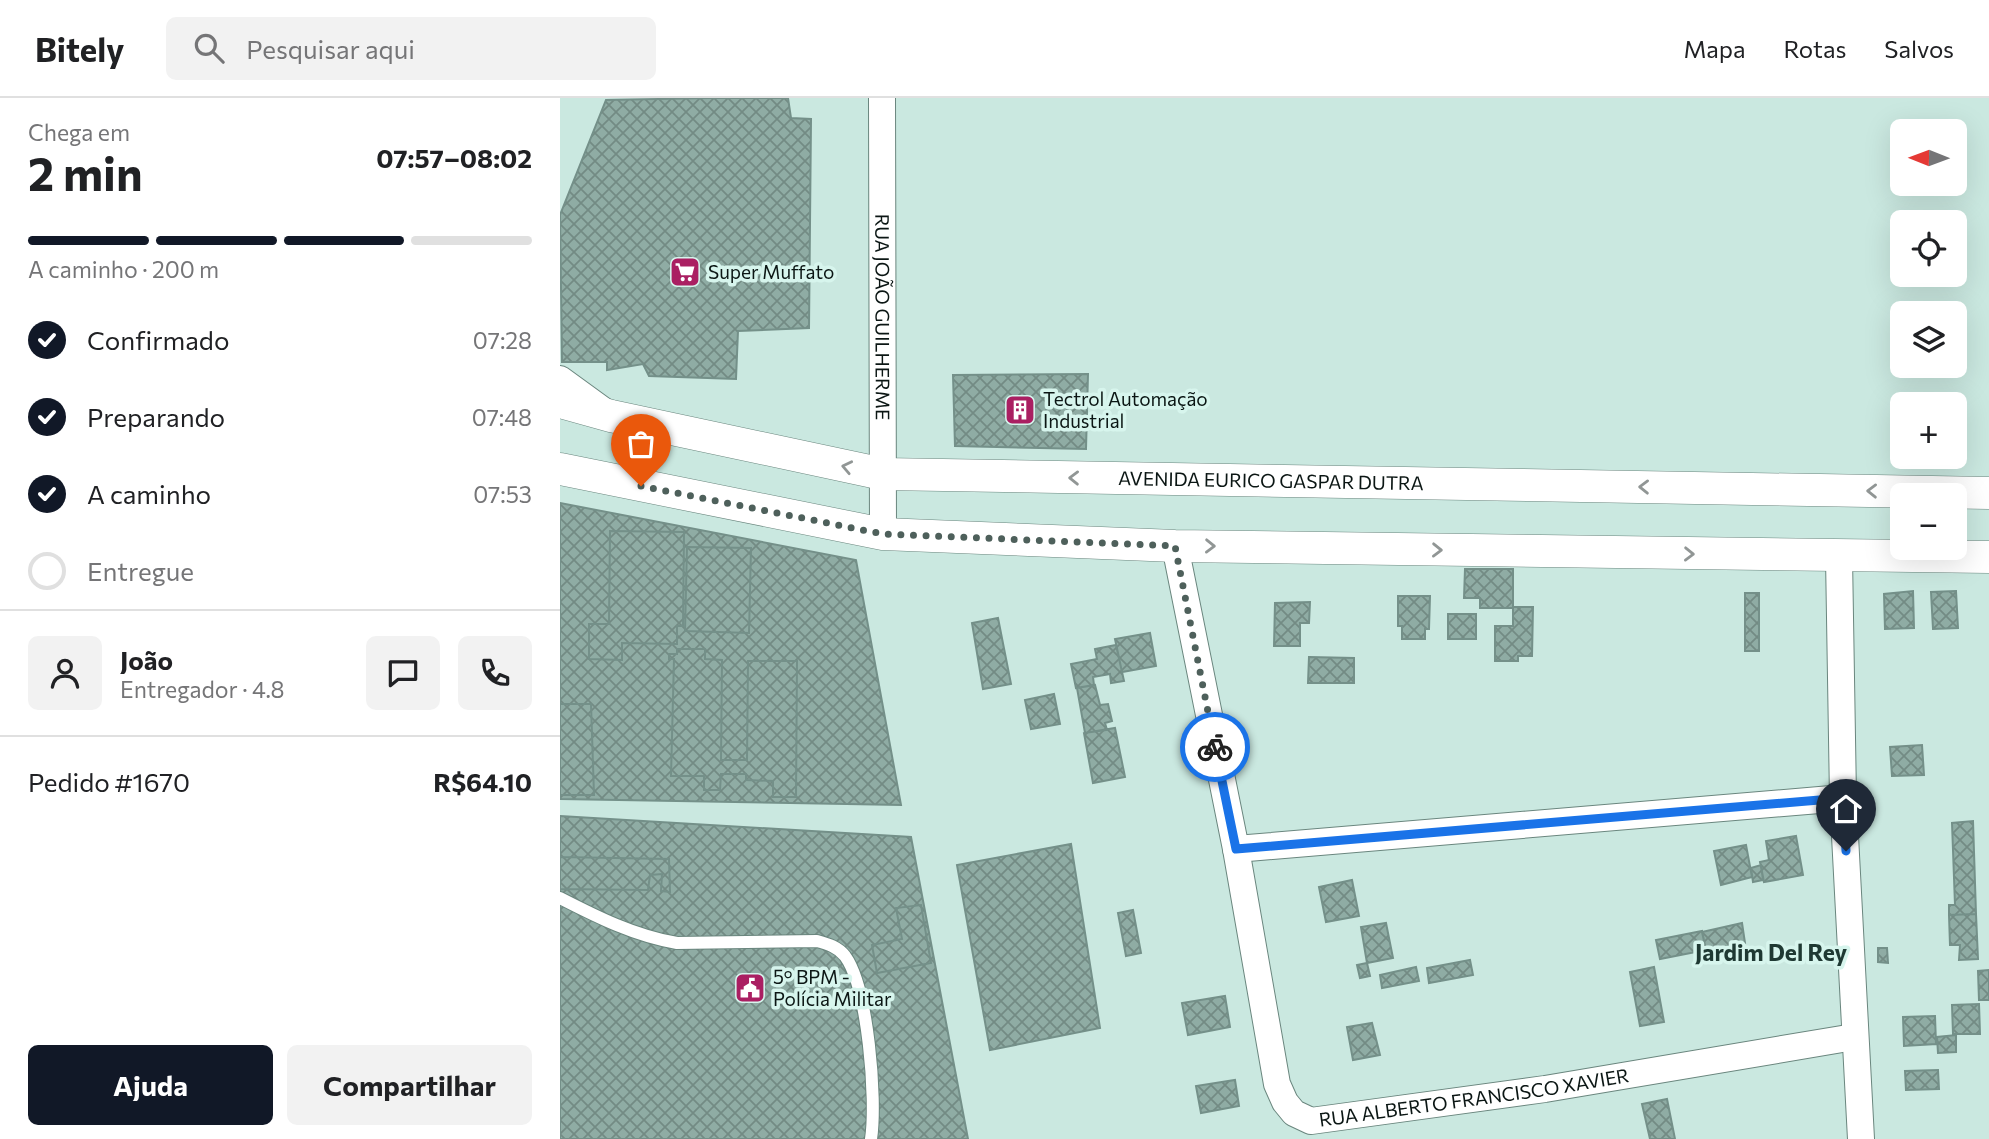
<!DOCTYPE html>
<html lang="pt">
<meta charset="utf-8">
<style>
body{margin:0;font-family:Commissioner,sans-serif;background:#f2f2f2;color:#202124;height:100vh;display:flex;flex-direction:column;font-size:26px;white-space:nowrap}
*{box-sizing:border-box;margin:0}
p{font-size:23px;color:#757577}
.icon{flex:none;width:38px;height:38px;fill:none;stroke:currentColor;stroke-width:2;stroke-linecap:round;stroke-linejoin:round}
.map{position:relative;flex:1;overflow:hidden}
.panel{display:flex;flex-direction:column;background:#fff;width:560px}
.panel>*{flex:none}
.needle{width:46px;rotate:271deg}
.controls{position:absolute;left:1330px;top:21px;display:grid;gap:14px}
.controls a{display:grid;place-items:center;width:77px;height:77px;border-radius:10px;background:#fff;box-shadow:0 7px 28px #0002;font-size:35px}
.pin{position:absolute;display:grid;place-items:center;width:60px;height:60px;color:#fff;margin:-72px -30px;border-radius:50% 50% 50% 0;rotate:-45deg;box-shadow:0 0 7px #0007}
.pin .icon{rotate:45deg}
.courier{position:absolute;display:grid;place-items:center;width:70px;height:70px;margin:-35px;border:5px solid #1a73e8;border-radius:50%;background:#fff;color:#222;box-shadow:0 2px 9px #0007}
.summary em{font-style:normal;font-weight:700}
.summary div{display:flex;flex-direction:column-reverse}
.summary{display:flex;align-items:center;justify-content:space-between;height:119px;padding:0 28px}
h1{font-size:46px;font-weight:700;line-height:52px}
.bar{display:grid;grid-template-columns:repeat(4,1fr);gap:10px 7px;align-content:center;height:84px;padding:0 28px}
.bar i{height:9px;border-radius:5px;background:#e0e0e0}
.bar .active{background:#111827}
.bar p{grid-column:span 4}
.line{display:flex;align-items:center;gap:18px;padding:0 28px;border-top:2px solid #e0e0e0}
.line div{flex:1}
.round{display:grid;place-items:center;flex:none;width:74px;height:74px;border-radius:10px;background:#f2f2f2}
ol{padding:0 28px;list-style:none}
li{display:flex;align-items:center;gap:21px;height:77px}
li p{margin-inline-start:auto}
li .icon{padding:7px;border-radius:50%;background:#111827;color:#fff;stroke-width:4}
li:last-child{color:#757577}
li i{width:38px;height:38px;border:4px solid #e0e0e0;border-radius:50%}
.action{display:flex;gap:14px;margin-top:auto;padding:14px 28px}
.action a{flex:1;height:80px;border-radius:10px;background:#111827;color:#fff;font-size:28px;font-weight:700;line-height:80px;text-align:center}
.action a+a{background:#f2f2f2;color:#202124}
header{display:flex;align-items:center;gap:42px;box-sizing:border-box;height:98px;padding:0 35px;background:#fff;border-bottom:2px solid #e0e0e0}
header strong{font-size:33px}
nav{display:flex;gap:38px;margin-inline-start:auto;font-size:24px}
.search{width:490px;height:63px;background:#f2f2f2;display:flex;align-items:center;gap:18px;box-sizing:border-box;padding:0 24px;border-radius:10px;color:#757577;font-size:26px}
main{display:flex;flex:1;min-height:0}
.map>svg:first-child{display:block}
.building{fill:url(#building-cross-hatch);stroke:#749089;stroke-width:2}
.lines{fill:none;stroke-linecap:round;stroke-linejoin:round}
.service-casing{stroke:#6a867e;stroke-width:14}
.minor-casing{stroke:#6a867e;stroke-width:28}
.tertiary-casing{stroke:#6a867e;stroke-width:33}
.service{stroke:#fff;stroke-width:12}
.minor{stroke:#fff;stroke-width:26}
.tertiary{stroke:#fff;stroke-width:32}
.oneway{stroke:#919695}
.done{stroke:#4e605b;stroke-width:7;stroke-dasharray:0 12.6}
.route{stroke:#1a73e8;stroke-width:9}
.labels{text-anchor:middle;stroke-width:7;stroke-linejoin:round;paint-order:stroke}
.poi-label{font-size:19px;fill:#0b1614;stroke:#d7f5ed;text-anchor:start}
.street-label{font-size:19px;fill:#0b1614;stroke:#d7f5ed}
.quarter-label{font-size:23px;font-weight:bold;fill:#1f3933;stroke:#d7f5ed}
</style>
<header>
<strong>Bitely</strong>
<div class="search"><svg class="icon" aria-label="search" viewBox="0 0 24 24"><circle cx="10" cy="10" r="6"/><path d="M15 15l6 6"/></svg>Pesquisar aqui</div>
<nav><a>Mapa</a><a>Rotas</a><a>Salvos</a></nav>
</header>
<main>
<section class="panel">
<div class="summary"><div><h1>2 min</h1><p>Chega em</p></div><em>07:57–08:02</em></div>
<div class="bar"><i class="active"></i><i class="active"></i><i class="active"></i><i></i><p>A caminho · 200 m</p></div>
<ol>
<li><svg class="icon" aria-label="check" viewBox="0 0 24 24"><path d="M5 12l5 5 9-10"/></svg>Confirmado<p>07:28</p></li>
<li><svg class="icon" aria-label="check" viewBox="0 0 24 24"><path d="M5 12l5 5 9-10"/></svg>Preparando<p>07:48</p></li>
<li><svg class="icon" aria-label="check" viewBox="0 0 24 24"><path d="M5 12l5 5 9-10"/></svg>A caminho<p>07:53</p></li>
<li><i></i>Entregue</li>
</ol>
<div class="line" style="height:126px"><a class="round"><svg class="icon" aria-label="person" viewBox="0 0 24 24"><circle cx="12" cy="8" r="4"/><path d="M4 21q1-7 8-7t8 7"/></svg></a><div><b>João</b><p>Entregador · 4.8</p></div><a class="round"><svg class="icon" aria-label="chat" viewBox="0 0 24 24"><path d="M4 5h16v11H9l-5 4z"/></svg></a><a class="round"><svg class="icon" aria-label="phone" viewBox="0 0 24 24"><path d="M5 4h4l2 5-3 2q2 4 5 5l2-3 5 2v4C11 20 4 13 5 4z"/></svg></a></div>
<div class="line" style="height:91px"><div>Pedido #1670</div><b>R$64.10</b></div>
<div class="action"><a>Ajuda</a><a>Compartilhar</a></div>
</section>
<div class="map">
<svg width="1429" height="1041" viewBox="0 0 1429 1041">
<defs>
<pattern id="building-cross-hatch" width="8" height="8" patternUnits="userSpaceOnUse" patternTransform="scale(1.75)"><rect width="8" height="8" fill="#8faca4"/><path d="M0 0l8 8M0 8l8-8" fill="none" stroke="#738b84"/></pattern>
</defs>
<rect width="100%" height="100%" fill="#cae8e0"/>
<path class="building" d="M 151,0 L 228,0 L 231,20 L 251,21 L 249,230 L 178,233 L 176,281 L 89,278 L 83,266 L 47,272 L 47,264 L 2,264 L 0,117 L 46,2 Z
M 528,276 L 526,351 L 395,348 L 393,277 Z
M 0,405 L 296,462 L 341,707 L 0,701 Z
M 50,433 L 124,434 L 123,528 L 117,528 L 117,546 L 62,545 L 62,562 L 29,561 L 29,526 L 49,526 Z
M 127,449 L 191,450 L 189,535 L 125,533 Z
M 905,471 L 953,471 L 953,510 L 920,510 L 920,500 L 904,500 Z
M 1353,493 L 1354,530 L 1325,531 L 1324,496 Z
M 1396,493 L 1398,530 L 1373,531 L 1371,494 Z
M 1185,495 L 1199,495 L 1199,553 L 1185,553 Z
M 838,498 L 870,498 L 869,531 L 865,531 L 865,541 L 842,541 L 842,528 L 838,528 Z
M 750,504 L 749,525 L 740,525 L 740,548 L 714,548 L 715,505 Z
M 953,509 L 973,509 L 972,558 L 958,558 L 958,563 L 935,563 L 935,528 L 953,528 Z
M 888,516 L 916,516 L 916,541 L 888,541 Z
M 438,520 L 451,586 L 423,591 L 412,525 Z
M 590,535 L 596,568 L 562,574 L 555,541 Z
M 556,547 L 564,583 L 551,585 L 550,576 L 533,579 L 534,587 L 516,590 L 511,566 L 537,561 L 535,551 Z
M 117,551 L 145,551 L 145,561 L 162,562 L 161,662 L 187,662 L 188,563 L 237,563 L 236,699 L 213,699 L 213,683 L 186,682 L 186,676 L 161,676 L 160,692 L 144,692 L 144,678 L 111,678 L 114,561 L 109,561 L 109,556 L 117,556 Z
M 749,559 L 794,560 L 794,585 L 748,585 Z
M 535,587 L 540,607 L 548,606 L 552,623 L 545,625 L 547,632 L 525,635 L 517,590 Z
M 494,596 L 500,626 L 471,631 L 465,602 Z
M 0,606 L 31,606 L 34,697 L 0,697 Z
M 555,630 L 565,679 L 533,685 L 524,635 Z
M 1362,647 L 1364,677 L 1332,678 L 1330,649 Z
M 0,718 L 351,739 L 408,1041 L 0,1041 Z
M 1413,723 L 1416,816 L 1389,817 L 1389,807 L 1395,807 L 1392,725 Z
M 1236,738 L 1243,777 L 1204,784 L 1200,764 L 1209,762 L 1206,743 Z
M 511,746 L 540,930 L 430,952 L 397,767 Z
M 1186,747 L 1192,779 L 1161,787 L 1154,753 Z
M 0,759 L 109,761 L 110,794 L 101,793 L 102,776 L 90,777 L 88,792 L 0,791 Z
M 1201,767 L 1203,782 L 1193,784 L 1191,770 Z
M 792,782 L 799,818 L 766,824 L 759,789 Z
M 361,807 L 371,865 L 317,875 L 312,847 L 342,841 L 336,810 Z
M 573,812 L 581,855 L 566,858 L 558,815 Z
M 1416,816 L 1418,861 L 1399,862 L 1400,847 L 1390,847 L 1389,817 Z
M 826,825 L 833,860 L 807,865 L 801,829 Z
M 1182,825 L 1185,845 L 1146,852 L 1142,834 Z
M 1142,833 L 1146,852 L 1100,861 L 1096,842 Z
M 1318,850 L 1327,850 L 1328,865 L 1318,864 Z
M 910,862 L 913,877 L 869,885 L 867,870 Z
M 807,865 L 810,878 L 800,880 L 797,867 Z
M 856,869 L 859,883 L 822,890 L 820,877 Z
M 1094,869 L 1104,924 L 1080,928 L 1070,874 Z
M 1429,872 L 1429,902 L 1419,902 L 1418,873 Z
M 665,898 L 670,929 L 628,937 L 622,905 Z
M 1419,906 L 1420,936 L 1393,936 L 1392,907 Z
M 1375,918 L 1376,946 L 1344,948 L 1343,919 Z
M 812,925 L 820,957 L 793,962 L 787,929 Z
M 1396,937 L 1396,954 L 1378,955 L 1377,939 Z
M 1378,972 L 1379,991 L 1346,992 L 1345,973 Z
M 675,982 L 679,1008 L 641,1015 L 636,988 Z
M 1107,1001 L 1115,1041 L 1090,1041 L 1082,1006 Z"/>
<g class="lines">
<g class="service-casing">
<path id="service" d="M 0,800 C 37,819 75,838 117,845 L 257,843 C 268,846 278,849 285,858 C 308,889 317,1002 311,1041"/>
</g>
<g class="minor-casing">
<g id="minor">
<path id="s1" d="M 322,0 L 323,436"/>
<path d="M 0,281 L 44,313"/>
<path id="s2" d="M 615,448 L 676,751 L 717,986 L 725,1004 L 734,1015 L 751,1023 L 985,991 L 1294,939"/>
<path d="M 1279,459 L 1283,700 L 1301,1041"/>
<path d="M 676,751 L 1283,700"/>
</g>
</g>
<g class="tertiary-casing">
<g id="tertiary">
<path id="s3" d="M 0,304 L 51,318 L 323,376 L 1429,395"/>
<path d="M 0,371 L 323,436 L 615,448 L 1429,459"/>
</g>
</g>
<use href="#service" class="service"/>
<use href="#minor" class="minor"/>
<use href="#tertiary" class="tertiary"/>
</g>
<defs><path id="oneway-chevron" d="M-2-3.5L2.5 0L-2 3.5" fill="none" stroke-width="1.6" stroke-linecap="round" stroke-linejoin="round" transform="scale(1.75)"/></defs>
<g class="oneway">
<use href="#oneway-chevron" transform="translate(287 369) rotate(-168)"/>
<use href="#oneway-chevron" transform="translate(514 380) rotate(-179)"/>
<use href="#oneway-chevron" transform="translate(1084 389) rotate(-179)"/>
<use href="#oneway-chevron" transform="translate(1312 393) rotate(-179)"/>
<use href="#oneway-chevron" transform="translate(650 448) rotate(1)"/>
<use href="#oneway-chevron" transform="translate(877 452) rotate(1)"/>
<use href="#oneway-chevron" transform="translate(1129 456) rotate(1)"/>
</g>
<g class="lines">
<path class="done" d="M 81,388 L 323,436 L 615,448 L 655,649"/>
<path class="route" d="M 655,649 L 676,751 L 1283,700 L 1286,753"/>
</g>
<defs>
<g id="supermarket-square" transform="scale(1.575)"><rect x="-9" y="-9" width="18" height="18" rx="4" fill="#aa1f62" stroke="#d7f5ed"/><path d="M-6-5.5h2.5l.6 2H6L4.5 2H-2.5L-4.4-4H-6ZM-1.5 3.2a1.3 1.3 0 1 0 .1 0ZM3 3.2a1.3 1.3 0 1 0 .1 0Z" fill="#fff"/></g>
<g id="building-square" transform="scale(1.575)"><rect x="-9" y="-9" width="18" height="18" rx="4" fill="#aa1f62" stroke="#d7f5ed"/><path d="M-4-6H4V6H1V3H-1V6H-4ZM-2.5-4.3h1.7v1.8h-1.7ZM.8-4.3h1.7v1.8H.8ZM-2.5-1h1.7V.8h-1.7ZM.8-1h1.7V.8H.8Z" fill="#fff"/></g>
<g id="civic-square" transform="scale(1.575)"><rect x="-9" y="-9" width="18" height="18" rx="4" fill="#aa1f62" stroke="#d7f5ed"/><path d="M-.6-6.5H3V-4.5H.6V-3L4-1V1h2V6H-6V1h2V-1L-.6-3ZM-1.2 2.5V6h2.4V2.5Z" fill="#fff"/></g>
</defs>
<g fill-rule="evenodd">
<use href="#supermarket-square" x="125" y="174"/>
<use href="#building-square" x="460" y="312"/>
<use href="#civic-square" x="190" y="890"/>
</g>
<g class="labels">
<g class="poi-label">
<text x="148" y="181">Super Muffato</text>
<text x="483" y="308">Tectrol Automação<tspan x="483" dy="22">Industrial</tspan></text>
<text x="213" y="886">5º BPM -<tspan x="213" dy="22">Polícia Militar</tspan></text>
</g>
<g class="street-label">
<text dy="7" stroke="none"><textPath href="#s1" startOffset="219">RUA JOÃO GUILHERME</textPath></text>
<text dy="7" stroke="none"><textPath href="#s3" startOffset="719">AVENIDA EURICO GASPAR DUTRA</textPath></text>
<text dy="7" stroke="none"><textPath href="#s2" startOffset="765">RUA ALBERTO FRANCISCO XAVIER</textPath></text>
</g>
<g class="quarter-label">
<text x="1211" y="863">Jardim Del Rey</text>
</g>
</g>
</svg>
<div class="controls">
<a><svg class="needle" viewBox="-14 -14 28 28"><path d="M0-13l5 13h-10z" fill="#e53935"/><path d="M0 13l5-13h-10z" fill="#757577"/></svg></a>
<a><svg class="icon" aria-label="locate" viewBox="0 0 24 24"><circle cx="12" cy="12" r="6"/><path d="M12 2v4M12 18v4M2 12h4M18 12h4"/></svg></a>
<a><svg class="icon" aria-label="layers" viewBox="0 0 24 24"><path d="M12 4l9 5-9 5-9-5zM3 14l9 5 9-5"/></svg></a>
<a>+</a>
<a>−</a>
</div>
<div class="pin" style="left:81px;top:388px;background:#ea580c"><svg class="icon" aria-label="bag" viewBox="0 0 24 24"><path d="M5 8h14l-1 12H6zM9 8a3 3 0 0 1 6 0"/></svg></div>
<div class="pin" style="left:1286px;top:753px;background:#1f2937"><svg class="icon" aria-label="home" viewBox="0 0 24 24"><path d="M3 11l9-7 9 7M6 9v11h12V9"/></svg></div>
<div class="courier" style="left:655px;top:649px"><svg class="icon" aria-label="bike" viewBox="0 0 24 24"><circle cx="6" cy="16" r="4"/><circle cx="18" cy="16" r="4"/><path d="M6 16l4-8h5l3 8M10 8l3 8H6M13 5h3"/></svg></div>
</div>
</main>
